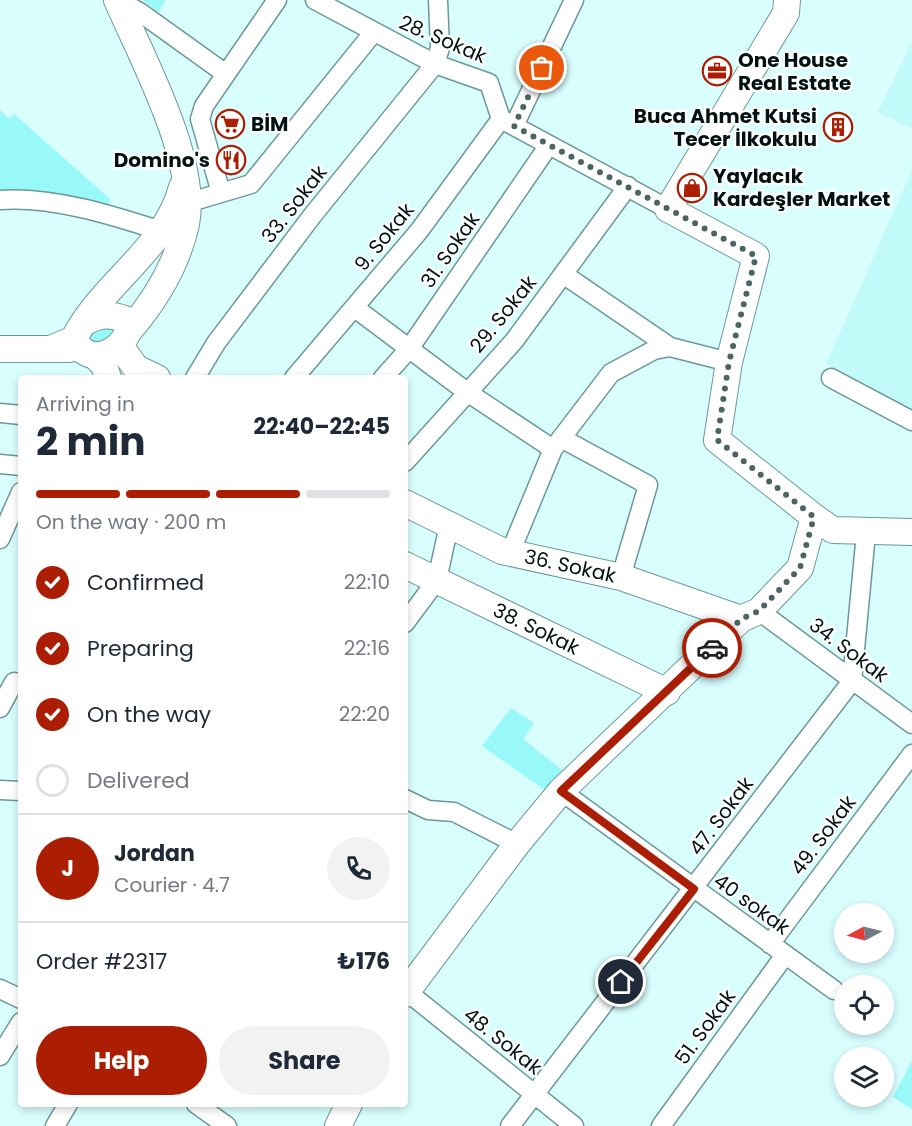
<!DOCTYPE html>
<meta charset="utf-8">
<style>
body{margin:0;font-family:Poppins,sans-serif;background:#f2f2f3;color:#1f2937;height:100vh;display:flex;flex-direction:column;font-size:22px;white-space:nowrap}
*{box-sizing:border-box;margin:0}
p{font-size:20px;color:#747a83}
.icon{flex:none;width:33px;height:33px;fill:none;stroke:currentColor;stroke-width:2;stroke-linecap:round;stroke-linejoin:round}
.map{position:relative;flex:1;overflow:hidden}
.side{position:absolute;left:18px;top:375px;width:390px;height:732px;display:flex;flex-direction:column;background:#fff;border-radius:6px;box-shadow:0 3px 9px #0003}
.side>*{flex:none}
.needle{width:39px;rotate:263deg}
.tools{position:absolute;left:834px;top:903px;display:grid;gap:12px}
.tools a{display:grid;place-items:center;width:60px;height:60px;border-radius:50%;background:#fff;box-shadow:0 3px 9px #0003;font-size:30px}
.pin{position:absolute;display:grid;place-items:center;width:51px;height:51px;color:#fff;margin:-26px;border:3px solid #fff;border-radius:50%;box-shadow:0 2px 6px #0007}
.courier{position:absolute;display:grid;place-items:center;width:60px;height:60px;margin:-30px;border:4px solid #ac1e03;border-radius:50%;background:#fff;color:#222;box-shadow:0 2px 8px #0007}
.summary em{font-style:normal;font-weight:700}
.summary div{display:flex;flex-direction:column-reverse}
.summary{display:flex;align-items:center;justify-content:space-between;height:102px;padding:0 18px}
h1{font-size:39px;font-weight:700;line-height:45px}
.bar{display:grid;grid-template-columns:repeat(4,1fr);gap:9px 6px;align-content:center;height:72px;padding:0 18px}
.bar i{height:8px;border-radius:4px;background:#e0e1e3}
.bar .on{background:#ac1e03}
.bar p{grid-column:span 4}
.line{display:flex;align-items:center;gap:15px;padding:0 18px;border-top:2px solid #e0e1e3}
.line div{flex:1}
.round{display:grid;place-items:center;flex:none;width:63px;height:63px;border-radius:32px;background:#f2f2f3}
ol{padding:0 18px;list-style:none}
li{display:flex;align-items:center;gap:18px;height:66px}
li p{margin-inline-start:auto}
li .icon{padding:6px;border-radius:50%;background:#ac1e03;color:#fff;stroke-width:4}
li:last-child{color:#747a83}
li i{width:33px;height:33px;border:3px solid #e0e1e3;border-radius:50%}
.cta{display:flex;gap:12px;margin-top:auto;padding:12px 18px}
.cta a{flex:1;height:69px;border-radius:36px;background:#ac1e03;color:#fff;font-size:24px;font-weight:700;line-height:69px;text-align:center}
.cta a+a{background:#f2f2f3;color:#1f2937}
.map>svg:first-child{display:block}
.built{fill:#c1faf9}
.green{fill:#98f9f8}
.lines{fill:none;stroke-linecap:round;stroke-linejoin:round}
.street-casing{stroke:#6c9897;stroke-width:21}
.secondary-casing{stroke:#6c9897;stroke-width:28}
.street{stroke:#fff;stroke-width:18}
.secondary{stroke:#fff;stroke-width:26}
.done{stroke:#4d6464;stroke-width:6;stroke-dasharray:0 10.8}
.route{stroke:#ac1e03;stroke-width:8}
.labels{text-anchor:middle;stroke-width:4.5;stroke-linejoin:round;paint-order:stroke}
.street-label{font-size:20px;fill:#021111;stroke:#fff}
.poi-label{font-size:20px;font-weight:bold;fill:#021111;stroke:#fff;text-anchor:start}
</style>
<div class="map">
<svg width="912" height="1126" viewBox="0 0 912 1126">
<rect width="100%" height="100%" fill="#d9fefe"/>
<path class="built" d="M 912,42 L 912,129 L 878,112 Z
M 912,170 L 912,410 L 826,364 Z"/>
<path class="green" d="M 143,0 L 166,0 L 158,12 Z
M 0,110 L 9,119 L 14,114 L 110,199 L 107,207 L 0,192 Z
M 105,317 L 121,334 L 88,349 L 85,327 Z
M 511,708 L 534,723 L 523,739 L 566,773 L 552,795 L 482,746 Z
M 912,1061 L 912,1109 L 893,1097 Z"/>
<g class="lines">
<g class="street-casing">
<path id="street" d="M 118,0 L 141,13 L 226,74
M 315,0 L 435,64 L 489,83 L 501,119
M 501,119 L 668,209
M 514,126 L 574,0
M 221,193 L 200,119 L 204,106 L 277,0
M 0,200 C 51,196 112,215 161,231
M 187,203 L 251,184 L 373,33
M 563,274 L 670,347
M 355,308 L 467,392 L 553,449
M 195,378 L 216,343 L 312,216 L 435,64 L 440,48 L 438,0
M 294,378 L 419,231 L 501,119
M 383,378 L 409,349 L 549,145
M 831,378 L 912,421
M 0,413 L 21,415
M 561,438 L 648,485 L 621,577
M 405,462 L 514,341 L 628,186
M 0,464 L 21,466
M 0,539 L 21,492
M 510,553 L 553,449 L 611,373 L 654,350 L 670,347 L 729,362
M 759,611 L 912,724
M 405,623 L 437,580 L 449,525
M 0,708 L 14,682
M 0,790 L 21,791
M 561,791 L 834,990
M 405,799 L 428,810 L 454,812 L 517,844
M 770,944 L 912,754
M 0,989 L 21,999
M 405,990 L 574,1126
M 0,1056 L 21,1022
M 196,1104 L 227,1126
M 55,1126 L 68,1104
M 510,1126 L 852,681 L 866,533
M 661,1126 L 785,955"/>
</g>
<g class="secondary-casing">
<g id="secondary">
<path d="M 117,0 C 142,58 199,162 186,224 C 177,265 155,301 128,332"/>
<path d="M 787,0 L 786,13 L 668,209 L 756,256 L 729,362 L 717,440 L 814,517"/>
<path d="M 74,339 C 87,367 118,355 128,332 L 125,319 C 110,314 101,314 87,321"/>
<path d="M 120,346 L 136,368 L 157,378"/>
<path d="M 53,348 L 74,339 C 100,285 167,248 182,187"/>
<path d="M 0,349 L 69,349"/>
<path d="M 94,355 L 104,365 L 108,378"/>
<path id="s1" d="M 405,503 L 502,551 L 621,577 L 741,619"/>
<path id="s2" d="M 405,565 L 667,692"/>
<path d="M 405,994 L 517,844 L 561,791 L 741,619 L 759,611 L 800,568 L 814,517 L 833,530 L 912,532"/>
<path d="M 338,1126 L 349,1104"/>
</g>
</g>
<use href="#street" class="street"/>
<use href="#secondary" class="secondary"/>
</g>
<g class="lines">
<path class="done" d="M 542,68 L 514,126 L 756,256 L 729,362 L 717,440 L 814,517 L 800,568 L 759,611 L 741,619 L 712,648"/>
<path class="route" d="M 621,982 L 694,889 L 561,791 L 712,648"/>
</g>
<defs>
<g id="office-ring" transform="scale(1.5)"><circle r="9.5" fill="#fff" stroke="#ac1e03" stroke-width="1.5"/><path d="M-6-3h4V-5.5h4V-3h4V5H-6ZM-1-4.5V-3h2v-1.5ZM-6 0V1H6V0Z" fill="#ac1e03"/></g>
<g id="supermarket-ring" transform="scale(1.5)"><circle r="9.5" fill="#fff" stroke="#ac1e03" stroke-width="1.5"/><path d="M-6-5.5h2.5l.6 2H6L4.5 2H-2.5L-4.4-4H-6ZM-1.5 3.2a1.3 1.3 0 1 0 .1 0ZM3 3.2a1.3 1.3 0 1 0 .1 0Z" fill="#ac1e03"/></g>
<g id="building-ring" transform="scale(1.5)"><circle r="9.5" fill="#fff" stroke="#ac1e03" stroke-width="1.5"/><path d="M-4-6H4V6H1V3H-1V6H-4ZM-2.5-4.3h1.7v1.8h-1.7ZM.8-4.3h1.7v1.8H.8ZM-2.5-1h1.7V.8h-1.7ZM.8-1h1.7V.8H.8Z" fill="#ac1e03"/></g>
<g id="restaurant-ring" transform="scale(1.5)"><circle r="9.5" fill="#fff" stroke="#ac1e03" stroke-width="1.5"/><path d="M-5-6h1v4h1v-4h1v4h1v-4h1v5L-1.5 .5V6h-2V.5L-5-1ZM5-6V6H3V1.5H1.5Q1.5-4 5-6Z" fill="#ac1e03"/></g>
<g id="shop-ring" transform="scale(1.5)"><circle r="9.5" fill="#fff" stroke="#ac1e03" stroke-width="1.5"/><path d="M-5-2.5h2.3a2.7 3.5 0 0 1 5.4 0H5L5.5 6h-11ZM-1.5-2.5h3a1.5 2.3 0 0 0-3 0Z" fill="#ac1e03"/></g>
</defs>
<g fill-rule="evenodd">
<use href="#office-ring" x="717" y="71"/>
<use href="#supermarket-ring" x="230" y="124"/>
<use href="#building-ring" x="838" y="127"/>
<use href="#restaurant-ring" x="231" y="160"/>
<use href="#shop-ring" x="692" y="188"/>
</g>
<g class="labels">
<g class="street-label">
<text transform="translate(443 39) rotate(23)" y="7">28. Sokak</text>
<text transform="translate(294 204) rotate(-52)" y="7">33. Sokak</text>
<text transform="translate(384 237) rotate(-51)" y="7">9. Sokak</text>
<text transform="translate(450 250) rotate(-55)" y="7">31. Sokak</text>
<text transform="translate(503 314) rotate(-51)" y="7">29. Sokak</text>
<text dy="7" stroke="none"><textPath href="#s1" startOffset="178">36. Sokak</textPath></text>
<text dy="7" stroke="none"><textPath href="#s2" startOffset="146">38. Sokak</textPath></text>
<text transform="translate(849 650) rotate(37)" y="7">34. Sokak</text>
<text transform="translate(721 816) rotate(-53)" y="7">47. Sokak</text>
<text transform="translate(823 835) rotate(-53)" y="7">49. Sokak</text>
<text transform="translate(752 904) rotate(36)" y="7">40 sokak</text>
<text transform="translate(705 1027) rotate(-54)" y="7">51. Sokak</text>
<text transform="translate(503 1041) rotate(39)" y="7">48. Sokak</text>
</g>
<g class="poi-label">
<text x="738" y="67">One House<tspan x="738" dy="23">Real Estate</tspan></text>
<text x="817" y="123" text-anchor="end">Buca Ahmet Kutsi<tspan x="817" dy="23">Tecer İlkokulu</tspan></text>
<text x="251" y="131">BİM</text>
<text x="210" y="167" text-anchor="end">Domino's</text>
<text x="713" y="183">Yaylacık<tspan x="713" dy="23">Kardeşler Market</tspan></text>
</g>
</g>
</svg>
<div class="tools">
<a><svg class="needle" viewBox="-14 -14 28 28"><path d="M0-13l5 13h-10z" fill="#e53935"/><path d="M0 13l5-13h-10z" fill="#747a83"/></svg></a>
<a><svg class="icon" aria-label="locate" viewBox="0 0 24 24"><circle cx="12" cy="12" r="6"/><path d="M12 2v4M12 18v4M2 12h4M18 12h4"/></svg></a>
<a><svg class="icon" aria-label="layers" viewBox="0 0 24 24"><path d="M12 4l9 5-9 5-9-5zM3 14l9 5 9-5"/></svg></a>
</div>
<div class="pin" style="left:542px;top:68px;background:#ea580c"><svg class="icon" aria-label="bag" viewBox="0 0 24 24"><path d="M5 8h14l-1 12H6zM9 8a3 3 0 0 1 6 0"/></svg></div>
<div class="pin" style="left:621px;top:982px;background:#1f2937"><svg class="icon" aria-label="home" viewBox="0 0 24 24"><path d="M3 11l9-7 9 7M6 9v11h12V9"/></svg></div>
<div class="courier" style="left:712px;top:648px"><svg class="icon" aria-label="car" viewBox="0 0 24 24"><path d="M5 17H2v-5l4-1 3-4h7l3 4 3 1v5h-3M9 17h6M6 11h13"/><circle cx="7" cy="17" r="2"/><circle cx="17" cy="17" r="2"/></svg></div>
<section class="side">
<div class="summary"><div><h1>2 min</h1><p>Arriving in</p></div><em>22:40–22:45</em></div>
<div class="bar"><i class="on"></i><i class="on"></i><i class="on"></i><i></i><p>On the way · 200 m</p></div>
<ol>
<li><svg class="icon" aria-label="check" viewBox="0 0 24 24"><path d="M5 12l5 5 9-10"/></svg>Confirmed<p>22:10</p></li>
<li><svg class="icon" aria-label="check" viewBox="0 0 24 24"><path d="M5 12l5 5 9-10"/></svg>Preparing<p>22:16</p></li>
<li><svg class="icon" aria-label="check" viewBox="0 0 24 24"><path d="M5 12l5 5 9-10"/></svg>On the way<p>22:20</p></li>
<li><i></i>Delivered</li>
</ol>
<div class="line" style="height:108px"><b class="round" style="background:#ac1e03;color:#fff">J</b><div><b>Jordan</b><p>Courier · 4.7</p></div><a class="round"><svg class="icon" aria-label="phone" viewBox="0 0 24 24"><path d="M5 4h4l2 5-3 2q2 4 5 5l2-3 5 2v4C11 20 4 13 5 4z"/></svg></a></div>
<div class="line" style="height:78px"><div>Order #2317</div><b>₺176</b></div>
<div class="cta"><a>Help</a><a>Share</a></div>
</section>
</div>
